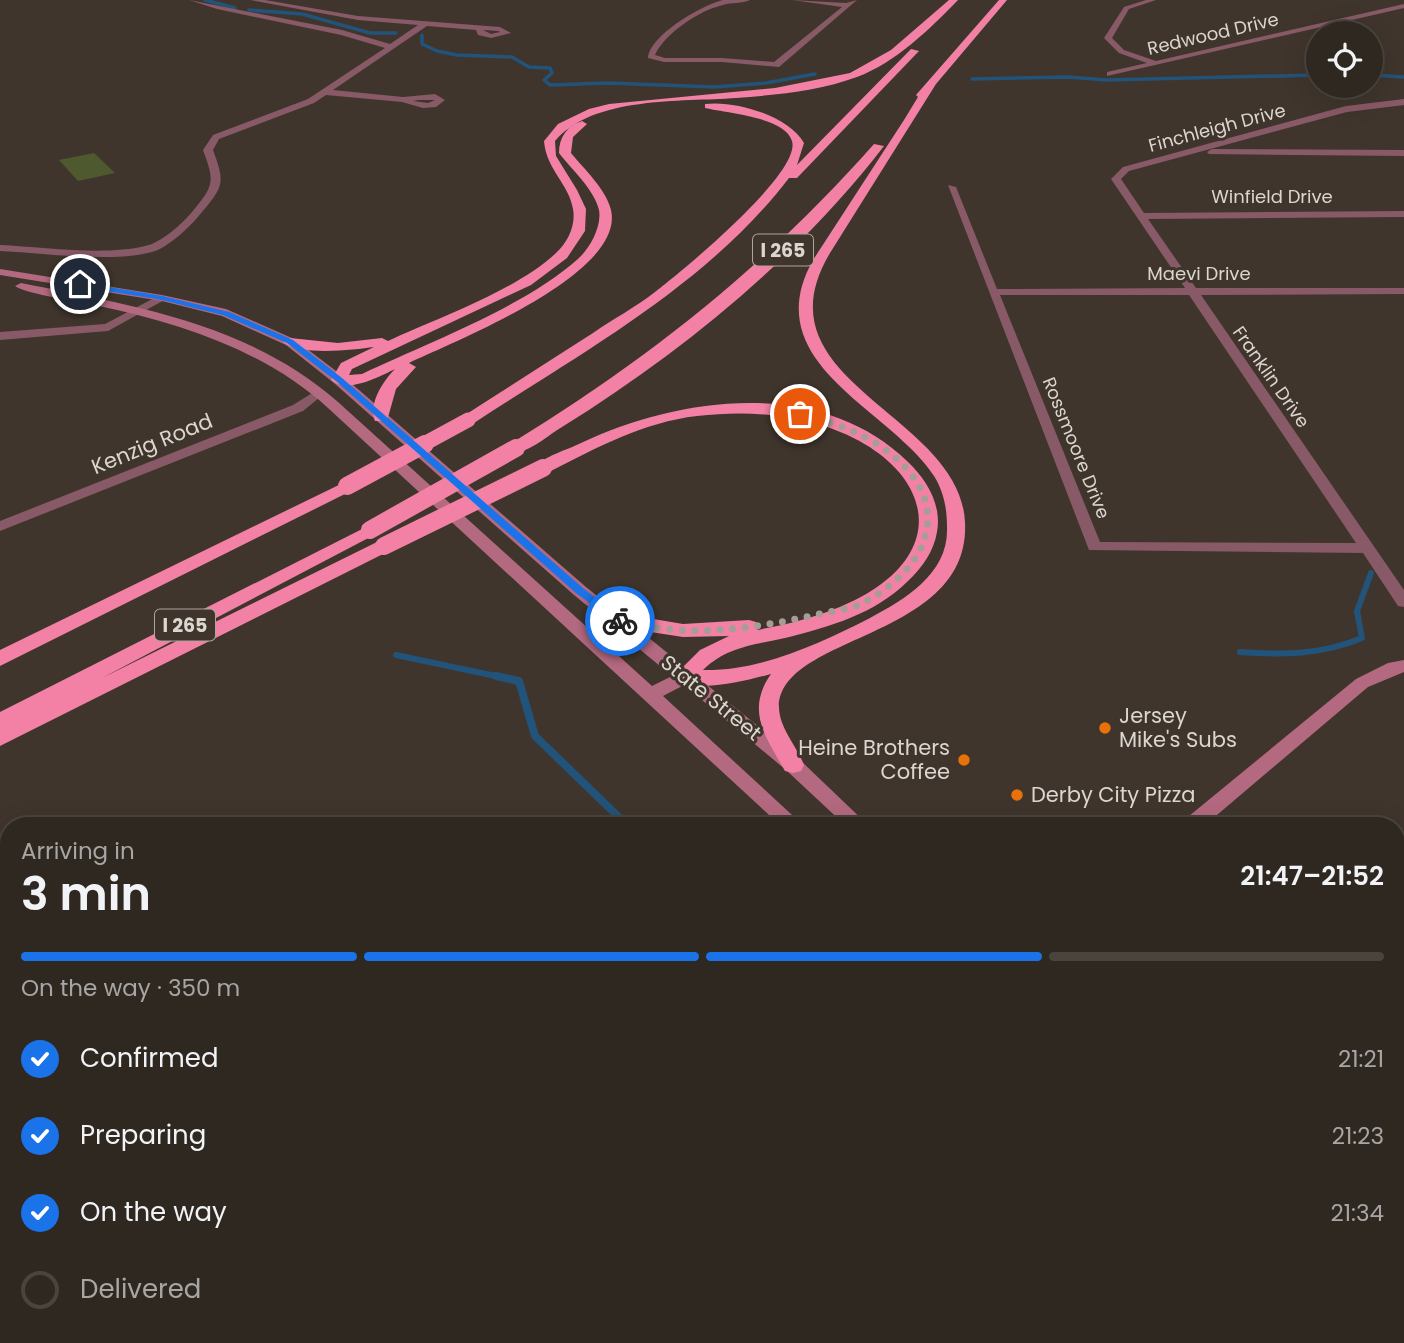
<!DOCTYPE html>
<meta charset="utf-8">
<style>
body{margin:0;font-family:Poppins,sans-serif;background:#3b342e;color:#f1f3f6;height:100vh;display:flex;flex-direction:column;font-size:26px;white-space:nowrap}
*{box-sizing:border-box;margin:0}
p{font-size:23px;color:#a7a6a5}
.icon{flex:none;width:38px;height:38px;fill:none;stroke:currentColor;stroke-width:2;stroke-linecap:round;stroke-linejoin:round}
.map{position:relative;flex:1;overflow:hidden}
.drawer{position:absolute;left:0px;top:817px;width:1405px;height:527px;display:flex;flex-direction:column;background:#2f2821;border-radius:28px 28px 0 0;box-shadow:0 7px 28px #0002,0 0 0 2px #4a443f}
.drawer>*{flex:none}
.buttons{position:absolute;left:1306px;top:21px;display:grid;gap:14px}
.buttons a{display:grid;place-items:center;width:77px;height:77px;border-radius:50%;background:#2f2821;box-shadow:0 7px 28px #0002,0 0 0 2px #4a443f;font-size:35px}
.pin{position:absolute;display:grid;place-items:center;width:60px;height:60px;color:#fff;margin:-30px;border:4px solid #fff;border-radius:50%;box-shadow:0 2px 7px #0007}
.courier{position:absolute;display:grid;place-items:center;width:70px;height:70px;margin:-35px;border:5px solid #1a73e8;border-radius:50%;background:#fff;color:#222;box-shadow:0 2px 9px #0007}
.headline em{font-style:normal;font-weight:600}
.headline div{display:flex;flex-direction:column-reverse}
.headline{display:flex;align-items:center;justify-content:space-between;height:119px;padding:0 21px}
h1{font-size:46px;font-weight:600;line-height:52px}
.bar{display:grid;grid-template-columns:repeat(4,1fr);gap:10px 7px;align-content:center;height:84px;padding:0 21px}
.bar i{height:9px;border-radius:5px;background:#4a443f}
.bar .active{background:#1a73e8}
.bar p{grid-column:span 4}
ol{padding:0 21px;list-style:none}
li{display:flex;align-items:center;gap:21px;height:77px}
li p{margin-inline-start:auto}
li .icon{padding:7px;border-radius:50%;background:#1a73e8;color:#fff;stroke-width:4}
li:last-child{color:#a7a6a5}
li i{width:38px;height:38px;border:4px solid #4a443f;border-radius:50%}
.map>svg:first-child{display:block}
.green{fill:#4f592f}
.lines{fill:none;stroke-linecap:round;stroke-linejoin:round}
.stream-far2{stroke:#22537a;stroke-width:3.5}
.stream-far1{stroke:#22537a;stroke-width:6}
.stream{stroke:#22537a;stroke-width:8}
.street{fill:#885966;fill-rule:evenodd}
.secondary{fill:#b36980;fill-rule:evenodd}
.highway{fill:#f281a5;fill-rule:evenodd}
.highway-bridge-far1{stroke:#f281a5;stroke-width:15}
.highway-bridge{stroke:#f281a5;stroke-width:18}
.shaded-wall{fill:#4d453e}
.building{fill:#6e6359;stroke:#4d453e;stroke-width:2}
.route{fill:#1a73e8}
.done{stroke:#a59e97;stroke-width:7;stroke-dasharray:0 12.6}
.food-dot{fill:#e8710a;stroke:#3f352c;stroke-width:2.5}
.labels{text-anchor:middle;stroke-width:6;stroke-linejoin:round;paint-order:stroke}
.far-street-label{font-size:18px;fill:#dcd6d0;stroke:#3f352c}
.shield{fill:#3f352c;stroke:#ada69f;stroke-width:2}
.shield-label{font-size:19px;font-weight:bold;fill:#dcd6d0}
.street-label{font-size:21px;fill:#dcd6d0;stroke:#3f352c}
.poi-label{font-size:21px;fill:#dcd6d0;stroke:#3f352c;text-anchor:start}
</style>
<div class="map">
<svg width="1404" height="1343" viewBox="0 0 1404 1343">
<rect width="100%" height="100%" fill="#3f352c"/>
<path class="green" d="M 94,153 L 115,173 L 78,181 L 59,160 Z"/>
<g class="lines">
<path class="stream-far2" d="M 205,0 L 235,8
M 249,10 L 302,14 L 370,33 L 396,33
M 422,35 L 422,44 L 437,51 L 457,55 L 512,57 L 529,67 L 550,68 L 552,73 L 544,80 L 550,85 L 607,83 L 715,87 L 766,83 L 815,74
M 1370,75 L 1404,77
M 972,79 L 1069,77 L 1106,80 L 1318,75"/>
<path class="stream-far1" d="M 1240,652 C 1283,655 1321,655 1362,638 L 1357,611 L 1371,573
M 396,655 L 505,678"/>
<path class="stream" d="M 496,676 L 519,681 L 535,736 L 628,826"/>
<path class="street" d="M 189,0 L 342,30 L 390,44 L 418,25 L 358,20 L 250,0 L 265,0 L 358,16 L 500,27 L 511,33 L 491,38 L 478,35 L 476,30 L 427,26 L 333,90 L 403,97 L 435,94 L 445,100 L 436,107 L 423,108 L 402,102 L 326,95 L 314,103 L 219,139 L 213,150 C 225,182 224,186 202,212 C 192,225 168,248 152,252 C 111,263 44,253 0,251 L 0,245 C 42,247 105,256 145,246 C 161,243 182,224 192,212 C 214,185 215,182 203,150 L 213,135 L 308,99 L 385,48 L 341,35 L 217,9 ZM 483,30 L 498,31 L 500,32 L 491,34 ZM 418,100 L 435,100 L 428,103 L 413,101 Z
M 723,0 L 750,0 C 742,4 732,2 723,5 C 700,10 665,33 655,55 L 665,58 L 722,58 L 774,62 L 842,7 L 792,0 L 846,3 L 857,0 L 779,67 L 722,62 L 664,62 L 648,58 C 650,35 702,5 723,0 Z
M 1146,0 L 1156,0 L 1129,9 L 1112,38 L 1124,50 L 1156,61 L 1404,4 L 1404,8 L 1107,76 L 1107,72 L 1147,63 L 1119,53 L 1104,38 L 1124,7 Z
M 1404,99 L 1404,105 L 1347,112 L 1129,171 L 1121,179 L 1144,213 L 1404,211 L 1404,217 L 1148,219 L 1196,288 L 1404,288 L 1404,294 L 1201,295 L 1404,590 L 1404,607 L 1398,606 L 1363,553 L 1089,550 L 948,185 L 956,187 L 997,289 L 1185,288 L 1111,179 L 1123,167 L 1346,106 ZM 1000,295 L 1189,295 L 1356,543 L 1100,542 Z
M 1212,149 L 1404,150 L 1404,156 L 1209,154 L 1207,152 Z
M 158,296 L 168,298 L 108,331 L 0,340 L 0,332 L 105,324 Z
M 317,390 L 324,394 L 303,411 L 0,531 L 0,521 L 293,405 Z
M 589,1335 L 623,1335 L 620,1343 L 586,1343 Z"/>
<path class="secondary" d="M 0,269 L 162,295 L 226,309 L 294,339 L 344,377 L 586,587 L 800,760 L 869,826 L 846,826 L 786,770 L 684,685 L 663,696 L 804,826 L 781,826 L 328,408 C 264,350 182,324 99,306 C 80,301 28,295 15,286 L 21,283 C 132,305 250,324 338,402 L 652,686 L 672,676 L 574,595 L 334,383 L 286,345 L 222,316 L 162,301 L 0,275 Z
M 1404,660 L 1404,672 L 1368,687 L 1204,826 L 1180,826 L 1183,821 L 1356,679 L 1388,663 Z
M 1396,1310 L 1404,1313 L 1404,1343 L 1388,1335 L 1396,1335 Z"/>
<path class="highway" d="M 949,0 L 958,0 C 930,29 895,63 857,77 C 819,91 776,95 736,98 C 681,102 593,96 555,141 L 556,156 L 577,190 L 586,209 L 585,231 L 567,258 L 531,285 L 352,369 L 349,375 L 362,374 C 429,342 525,307 579,258 C 590,248 602,226 599,210 C 594,189 572,170 559,153 C 559,137 567,126 582,121 L 587,124 L 573,137 L 571,153 C 584,169 606,189 611,210 C 626,274 455,341 409,363 L 416,367 L 396,389 L 387,421 L 375,421 C 368,404 383,381 395,369 C 379,377 347,394 331,380 L 341,363 L 374,347 C 353,350 299,356 283,342 L 290,338 L 338,343 L 382,338 L 388,341 C 438,318 517,290 556,253 C 568,242 576,225 573,209 C 569,184 546,169 544,141 L 558,124 L 589,109 L 609,104 L 775,88 L 850,73 L 891,50 Z
M 999,0 L 1007,0 L 936,84 L 830,253 C 753,382 960,413 965,522 C 971,640 780,633 779,707 C 779,728 797,746 804,765 L 801,771 L 793,773 L 785,771 C 766,737 745,711 771,674 C 741,682 707,691 677,682 L 673,677 L 700,650 L 729,636 L 683,637 L 618,627 L 611,625 L 608,620 L 611,615 L 618,613 L 683,624 L 749,620 L 756,622 L 759,627 L 757,630 C 1032,582 919,389 697,416 C 644,422 596,448 549,472 L 543,473 L 534,468 C 544,456 567,450 581,443 C 681,396 821,377 908,462 C 927,480 942,505 937,532 C 934,551 922,568 908,581 C 875,614 829,627 785,638 C 753,645 727,647 703,670 C 761,671 819,644 870,618 C 906,599 949,573 947,527 C 947,509 944,492 934,476 C 890,408 755,364 813,260 L 904,120 L 918,97 L 916,95 Z
M 911,49 L 919,51 L 797,178 L 789,178 C 708,284 584,351 474,423 L 462,423 L 460,420 L 462,417 C 506,389 549,361 593,333 C 613,319 636,307 655,292 C 681,272 802,173 792,141 C 785,117 726,113 705,108 L 705,104 C 735,100 789,116 804,143 L 797,165 Z
M 874,144 L 884,146 C 798,258 681,353 562,427 C 548,435 526,456 510,452 L 508,448 L 510,444 C 649,359 766,266 874,144 Z
M 347,481 L 353,482 L 356,486 L 353,490 L 0,666 L 0,650 Z
M 370,525 L 376,526 L 379,530 L 376,534 L 102,678 L 377,542 L 391,542 L 393,546 L 391,550 L 0,746 L 0,712 Z"/>
<path class="highway-bridge-far1" d="M 422,445 L 468,420"/>
<path class="highway-bridge" d="M 347,486 L 425,444
M 370,530 L 516,448
M 384,546 L 543,468"/>
</g>
<path class="shaded-wall" d="M 1404,946 L 1404,949 L 1396,958 L 1396,954 Z"/>
<path class="building" d="M 1396,915 L 1404,920 L 1399,925 L 1404,929 L 1404,946 L 1396,954 Z"/>
<path class="route" d="M 80,282 L 162,296 L 229,312 L 293,340 L 342,378 L 584,589 L 626,621 L 617,623 L 576,593 L 336,381 L 287,343 L 223,315 L 162,300 L 77,286 Z"/>
<g class="lines">
<path class="done" d="M 620,621 C 689,638 746,630 815,615 C 829,611 848,610 861,604 C 932,567 957,500 883,448 C 858,430 829,422 800,414"/>
</g>
<g class="food-dot">
<circle cx="1105" cy="728" r="7"/>
<circle cx="964" cy="760" r="7"/>
<circle cx="1017" cy="795" r="7"/>
</g>
<g class="labels">
<g class="far-street-label">
<text transform="translate(1213 34) rotate(-13)" y="6">Redwood Drive</text>
<text transform="translate(1217 128) rotate(-15)" y="6">Finchleigh Drive</text>
<text x="1272" y="203">Winfield Drive</text>
<text x="1199" y="280">Maevi Drive</text>
<text transform="translate(1271 377) rotate(55)" y="6">Franklin Drive</text>
<text transform="translate(1076 448) rotate(68)" y="6">Rossmoore Drive</text>
</g>
<g class="shield">
<rect x="753" y="234.5" width="60" height="31" rx="5"/>
<rect x="155" y="609.5" width="60" height="31" rx="5"/>
</g>
<g class="shield-label">
<text x="783" y="257">I 265</text>
<text x="185" y="632">I 265</text>
</g>
<g class="street-label">
<text transform="translate(152 444) rotate(-22)" y="7">Kenzig Road</text>
<text transform="translate(711 698) rotate(39)" y="7">State Street</text>
</g>
<g class="poi-label">
<text x="1119" y="723">Jersey<tspan x="1119" dy="24">Mike's Subs</tspan></text>
<text x="950" y="755" text-anchor="end">Heine Brothers<tspan x="950" dy="24">Coffee</tspan></text>
<text x="1031" y="802">Derby City Pizza</text>
</g>
</g>
</svg>
<div class="buttons">
<a><svg class="icon" aria-label="locate" viewBox="0 0 24 24"><circle cx="12" cy="12" r="6"/><path d="M12 2v4M12 18v4M2 12h4M18 12h4"/></svg></a>
</div>
<div class="pin" style="left:800px;top:414px;background:#ea580c"><svg class="icon" aria-label="bag" viewBox="0 0 24 24"><path d="M5 8h14l-1 12H6zM9 8a3 3 0 0 1 6 0"/></svg></div>
<div class="pin" style="left:80px;top:284px;background:#1f2937"><svg class="icon" aria-label="home" viewBox="0 0 24 24"><path d="M3 11l9-7 9 7M6 9v11h12V9"/></svg></div>
<div class="courier" style="left:620px;top:621px"><svg class="icon" aria-label="bike" viewBox="0 0 24 24"><circle cx="6" cy="16" r="4"/><circle cx="18" cy="16" r="4"/><path d="M6 16l4-8h5l3 8M10 8l3 8H6M13 5h3"/></svg></div>
<section class="drawer">
<div class="headline"><div><h1>3 min</h1><p>Arriving in</p></div><em>21:47–21:52</em></div>
<div class="bar"><i class="active"></i><i class="active"></i><i class="active"></i><i></i><p>On the way · 350 m</p></div>
<ol>
<li><svg class="icon" aria-label="check" viewBox="0 0 24 24"><path d="M5 12l5 5 9-10"/></svg>Confirmed<p>21:21</p></li>
<li><svg class="icon" aria-label="check" viewBox="0 0 24 24"><path d="M5 12l5 5 9-10"/></svg>Preparing<p>21:23</p></li>
<li><svg class="icon" aria-label="check" viewBox="0 0 24 24"><path d="M5 12l5 5 9-10"/></svg>On the way<p>21:34</p></li>
<li><i></i>Delivered</li>
</ol>
</section>
</div>
